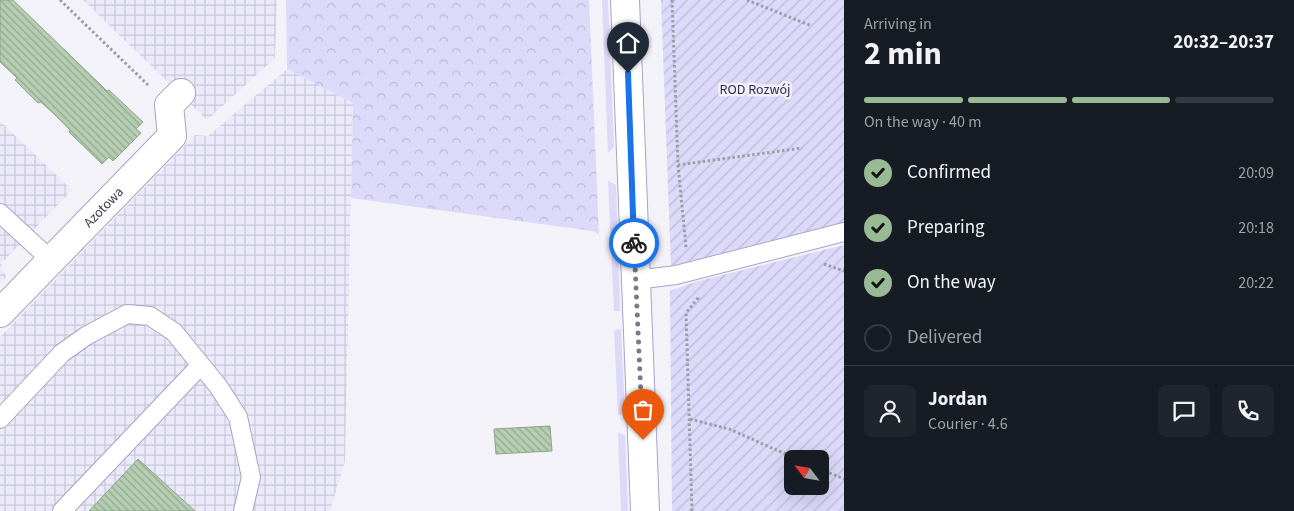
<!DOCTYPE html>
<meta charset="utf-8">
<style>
body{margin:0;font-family:"Source Sans 3",sans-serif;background:#20242c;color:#f1f3f6;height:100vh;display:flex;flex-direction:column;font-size:19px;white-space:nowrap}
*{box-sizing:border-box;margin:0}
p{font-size:16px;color:#9ea1a6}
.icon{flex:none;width:28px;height:28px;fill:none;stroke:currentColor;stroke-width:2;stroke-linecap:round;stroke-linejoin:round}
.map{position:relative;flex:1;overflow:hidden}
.panel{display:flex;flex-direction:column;background:#171b24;width:450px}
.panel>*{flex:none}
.needle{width:32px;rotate:301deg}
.buttons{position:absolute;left:784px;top:450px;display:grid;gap:10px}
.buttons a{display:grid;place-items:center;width:45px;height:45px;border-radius:8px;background:#171b24;box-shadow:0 5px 20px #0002;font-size:25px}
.pin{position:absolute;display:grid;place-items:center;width:42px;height:42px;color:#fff;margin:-51px -21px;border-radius:50% 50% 50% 0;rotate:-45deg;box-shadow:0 0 5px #0007}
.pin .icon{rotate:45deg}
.courier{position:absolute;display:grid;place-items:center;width:50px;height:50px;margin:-25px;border:4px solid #1a73e8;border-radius:50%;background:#fff;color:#222;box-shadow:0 1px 6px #0007}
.head em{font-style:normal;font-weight:700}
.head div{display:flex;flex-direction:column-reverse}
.head{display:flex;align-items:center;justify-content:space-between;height:85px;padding:0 20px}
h1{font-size:32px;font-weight:700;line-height:38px}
.bar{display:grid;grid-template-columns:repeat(4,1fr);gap:8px 5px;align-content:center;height:60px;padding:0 20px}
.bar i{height:6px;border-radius:4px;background:#363941}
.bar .current{background:#97ba94}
.bar p{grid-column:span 4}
.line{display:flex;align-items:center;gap:12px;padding:0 20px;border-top:1px solid #363941}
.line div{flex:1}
.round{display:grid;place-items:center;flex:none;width:52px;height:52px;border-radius:8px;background:#20242c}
ol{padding:0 20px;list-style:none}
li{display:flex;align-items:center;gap:15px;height:55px}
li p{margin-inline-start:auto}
li .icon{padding:5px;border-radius:50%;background:#97ba94;color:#111;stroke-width:4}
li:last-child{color:#9ea1a6}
li i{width:28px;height:28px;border:2px solid #363941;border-radius:50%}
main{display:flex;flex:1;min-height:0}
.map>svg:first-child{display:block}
.industrial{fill:url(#industrial-grid)}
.grass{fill:#dcd9f9}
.forest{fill:url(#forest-crowns)}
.garden{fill:url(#garden-furrows);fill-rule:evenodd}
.building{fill:url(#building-back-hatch);stroke:#8ea58a}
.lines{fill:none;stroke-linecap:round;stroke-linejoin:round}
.lane-casing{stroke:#a7a4c4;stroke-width:20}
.street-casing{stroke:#a7a4c4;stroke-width:30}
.secondary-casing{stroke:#a7a4c4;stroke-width:30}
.path{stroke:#9e9da7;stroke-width:3;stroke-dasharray:2.5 2.5;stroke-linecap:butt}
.lane{stroke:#fff;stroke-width:18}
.street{stroke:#fff;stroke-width:28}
.secondary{stroke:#fff;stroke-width:28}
.done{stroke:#7b7a85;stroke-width:5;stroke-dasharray:0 9}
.route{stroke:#1a73e8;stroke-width:6}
.labels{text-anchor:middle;stroke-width:5;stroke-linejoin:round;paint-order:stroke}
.park-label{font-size:14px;fill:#33295b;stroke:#f3f2f9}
.street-label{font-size:14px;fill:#3a3946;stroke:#f3f2f9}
</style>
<main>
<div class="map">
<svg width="844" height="511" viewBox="0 0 844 511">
<defs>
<pattern id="industrial-grid" width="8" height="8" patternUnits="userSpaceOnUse" patternTransform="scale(1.25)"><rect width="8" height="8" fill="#ebe9fa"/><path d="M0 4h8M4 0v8" fill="none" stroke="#cac9d8"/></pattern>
<pattern id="forest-crowns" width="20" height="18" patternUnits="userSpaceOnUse" patternTransform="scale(1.25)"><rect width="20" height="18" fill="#dcd9f9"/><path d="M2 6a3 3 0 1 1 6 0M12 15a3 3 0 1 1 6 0" fill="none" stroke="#bebbd7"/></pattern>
<pattern id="garden-furrows" width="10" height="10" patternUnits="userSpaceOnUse" patternTransform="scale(1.25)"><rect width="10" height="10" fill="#dcd9f9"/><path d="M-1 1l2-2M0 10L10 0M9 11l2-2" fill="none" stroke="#bebbd7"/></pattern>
<pattern id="building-back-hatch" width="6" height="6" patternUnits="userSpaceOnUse" patternTransform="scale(1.25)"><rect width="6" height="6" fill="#b5cdb1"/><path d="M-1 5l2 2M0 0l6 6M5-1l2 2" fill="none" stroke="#94a792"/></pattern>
</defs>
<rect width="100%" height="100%" fill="#f3f2f9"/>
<path class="industrial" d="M 83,0 L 277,0 L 275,58 L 207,120 Z
M 287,69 L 353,103 L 345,461 L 330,511 L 0,511 L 0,337 L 195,135 L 208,136 Z
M 0,121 L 72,190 L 1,264 L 6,277 L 0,284 Z"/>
<path class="grass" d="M 602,0 L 608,0 L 614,147 L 608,153 Z
M 608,181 L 616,185 L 620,311 L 614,311 Z
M 621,329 L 625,413 L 618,415 L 614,330 Z
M 618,433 L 625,435 L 628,511 L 621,511 Z"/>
<path class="forest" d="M 286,0 L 589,0 L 599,234 L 593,231 L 351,198 L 353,103 L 287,69 Z"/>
<path class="garden" d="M 661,0 L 844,0 L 844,222 L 671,266 Z
M 844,245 L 844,511 L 672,511 L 670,291 L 695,282 ZM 792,459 L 820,459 L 820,486 L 792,486 Z"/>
<path class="building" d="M 0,0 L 13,0 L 107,91 L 109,90 L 143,122 L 136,129 L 141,133 L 113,161 L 109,157 L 102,164 L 69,132 L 70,130 L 55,115 L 41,102 L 38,103 L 15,80 L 17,78 L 0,62 Z
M 550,426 L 552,451 L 496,454 L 494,429 Z
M 138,459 L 195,511 L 89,511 Z"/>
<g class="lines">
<g class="lane-casing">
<path id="lane" d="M 0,213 L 51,260
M 636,280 L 676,275 L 844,232
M 0,419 L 62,353 L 86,336 L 127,314 L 150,316 L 174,332 L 218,386 L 238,417 L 251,477 L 243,511
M 62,511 L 200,366"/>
</g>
<g class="street-casing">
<g id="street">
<path id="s1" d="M 0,313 L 172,136 L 169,105 L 181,93"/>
</g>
</g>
<g class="secondary-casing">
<path id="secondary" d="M 625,0 L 645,511"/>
</g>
<path class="path" d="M 60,0 L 148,85
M 672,0 L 678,165 L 802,148
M 747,0 L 812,26
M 678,165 L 686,247
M 824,264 L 844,271
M 690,419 L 729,429 L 797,459
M 820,469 L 844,479
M 692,511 L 686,313 L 698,298 L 697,296"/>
<use href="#lane" class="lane"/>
<use href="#street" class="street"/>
<use href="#secondary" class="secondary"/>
</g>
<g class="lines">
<path class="done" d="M 634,243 L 643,440"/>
<path class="route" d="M 628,73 L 634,243"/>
</g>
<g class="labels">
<g class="park-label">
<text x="755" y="94">ROD Rozwój</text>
</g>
<g class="street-label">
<text dy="5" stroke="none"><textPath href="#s1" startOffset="148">Azotowa</textPath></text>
</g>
</g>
</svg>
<div class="buttons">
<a><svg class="needle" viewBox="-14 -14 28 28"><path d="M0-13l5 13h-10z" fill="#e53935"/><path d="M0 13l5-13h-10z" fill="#9ea1a6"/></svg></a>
</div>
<div class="pin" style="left:643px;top:440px;background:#ea580c"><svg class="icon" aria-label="bag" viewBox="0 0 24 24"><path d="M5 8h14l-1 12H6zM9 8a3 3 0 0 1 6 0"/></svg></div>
<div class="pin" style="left:628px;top:73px;background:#1f2937"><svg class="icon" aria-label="home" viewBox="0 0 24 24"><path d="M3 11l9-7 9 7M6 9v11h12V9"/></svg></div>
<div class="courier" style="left:634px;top:243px"><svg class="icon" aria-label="bike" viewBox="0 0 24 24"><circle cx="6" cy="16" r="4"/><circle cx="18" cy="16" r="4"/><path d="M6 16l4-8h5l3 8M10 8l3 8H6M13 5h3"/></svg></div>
</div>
<section class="panel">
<div class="head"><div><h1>2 min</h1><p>Arriving in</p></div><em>20:32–20:37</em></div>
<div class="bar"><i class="current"></i><i class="current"></i><i class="current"></i><i></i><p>On the way · 40 m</p></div>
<ol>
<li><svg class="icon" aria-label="check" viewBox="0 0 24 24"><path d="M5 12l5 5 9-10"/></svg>Confirmed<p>20:09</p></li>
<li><svg class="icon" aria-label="check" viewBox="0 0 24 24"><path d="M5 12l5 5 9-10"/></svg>Preparing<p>20:18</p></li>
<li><svg class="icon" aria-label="check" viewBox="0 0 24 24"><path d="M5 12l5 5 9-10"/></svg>On the way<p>20:22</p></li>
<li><i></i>Delivered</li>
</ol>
<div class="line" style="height:90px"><a class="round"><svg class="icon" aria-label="person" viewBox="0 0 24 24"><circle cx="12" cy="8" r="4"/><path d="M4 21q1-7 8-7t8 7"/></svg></a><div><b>Jordan</b><p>Courier · 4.6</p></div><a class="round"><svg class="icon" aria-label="chat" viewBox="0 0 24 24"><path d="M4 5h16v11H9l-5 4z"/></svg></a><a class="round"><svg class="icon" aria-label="phone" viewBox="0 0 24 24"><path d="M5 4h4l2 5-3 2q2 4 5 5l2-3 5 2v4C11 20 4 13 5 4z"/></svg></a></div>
</section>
</main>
